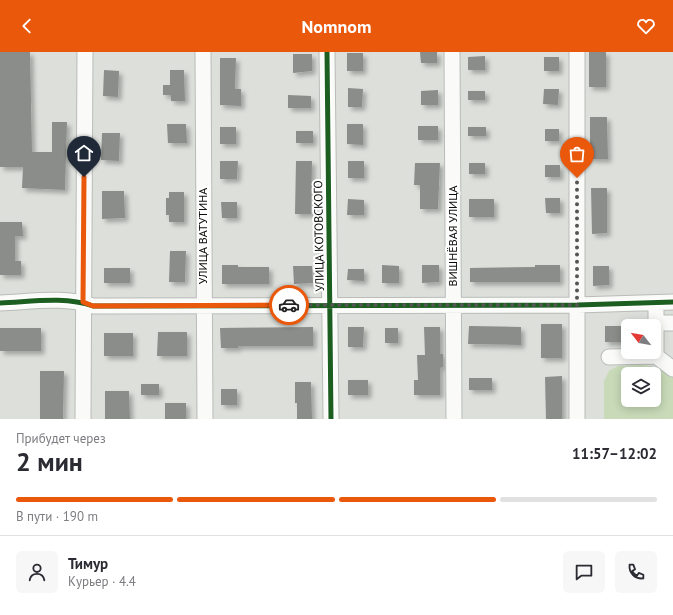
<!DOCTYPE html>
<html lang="ru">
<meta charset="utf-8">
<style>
body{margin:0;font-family:"PT Sans",sans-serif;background:#f7f7f7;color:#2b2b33;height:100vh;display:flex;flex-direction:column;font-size:15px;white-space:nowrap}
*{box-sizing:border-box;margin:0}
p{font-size:13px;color:#7c7c81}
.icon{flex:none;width:22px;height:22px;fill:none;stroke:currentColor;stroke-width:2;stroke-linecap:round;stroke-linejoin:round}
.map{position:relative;height:367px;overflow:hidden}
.drawer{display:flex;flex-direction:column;background:#fff;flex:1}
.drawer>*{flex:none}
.needle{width:26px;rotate:301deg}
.fabs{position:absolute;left:621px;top:267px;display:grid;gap:8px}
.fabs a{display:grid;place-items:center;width:40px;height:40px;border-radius:6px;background:#fff;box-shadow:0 2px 10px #0003;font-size:20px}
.pin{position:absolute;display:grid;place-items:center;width:34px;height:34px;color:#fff;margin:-41px -17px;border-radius:50% 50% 50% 0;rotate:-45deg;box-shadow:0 0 4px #0007}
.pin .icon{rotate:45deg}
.courier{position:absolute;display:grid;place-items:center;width:40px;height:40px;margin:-20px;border:3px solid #ea580c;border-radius:50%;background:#fff;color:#222;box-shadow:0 1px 5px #0007}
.overview em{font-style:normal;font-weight:700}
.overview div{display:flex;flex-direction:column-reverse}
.overview{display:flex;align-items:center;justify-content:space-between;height:68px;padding:0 16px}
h1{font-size:26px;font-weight:700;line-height:30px}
.bar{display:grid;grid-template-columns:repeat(4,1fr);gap:6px 4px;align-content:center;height:48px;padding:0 16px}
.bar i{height:5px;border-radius:3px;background:#e1e1e2}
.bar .on{background:#ea580c}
.bar p{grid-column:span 4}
.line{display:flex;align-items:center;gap:10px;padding:0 16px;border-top:1px solid #e1e1e2}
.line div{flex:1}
.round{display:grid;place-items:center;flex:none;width:42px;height:42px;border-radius:6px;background:#f7f7f7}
header{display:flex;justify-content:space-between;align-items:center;height:52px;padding:0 16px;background:#ea580c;color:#fff;font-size:18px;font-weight:700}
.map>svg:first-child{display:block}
.green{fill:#c8dab8;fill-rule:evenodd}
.building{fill:#8b8d8a;filter:url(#shadow)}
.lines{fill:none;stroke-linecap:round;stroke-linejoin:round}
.minor-casing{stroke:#b9bcb8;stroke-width:17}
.minor{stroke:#fafaf9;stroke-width:15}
.cycleway-casing{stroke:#fff;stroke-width:8}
.cycleway{stroke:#1b5e20;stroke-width:5}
.done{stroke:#545653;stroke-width:4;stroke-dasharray:0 7.2}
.route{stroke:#ea580c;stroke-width:5}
.labels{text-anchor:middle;stroke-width:4;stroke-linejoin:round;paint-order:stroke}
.street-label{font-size:12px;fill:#0b0d0a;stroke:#fff}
</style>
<header><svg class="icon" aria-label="back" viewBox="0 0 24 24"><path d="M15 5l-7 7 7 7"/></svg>Nomnom<svg class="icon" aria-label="heart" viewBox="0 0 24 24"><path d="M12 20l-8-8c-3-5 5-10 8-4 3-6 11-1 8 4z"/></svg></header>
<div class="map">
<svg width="673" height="367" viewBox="0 0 673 367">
<defs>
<filter id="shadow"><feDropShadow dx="3.5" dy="3.5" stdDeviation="2" flood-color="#0004"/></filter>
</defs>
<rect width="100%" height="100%" fill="#dcdfda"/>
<path class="green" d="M 642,313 L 668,317 L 673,322 L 673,367 L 604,367 L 604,329 L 609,319 L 618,314 ZM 628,322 L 654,322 L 654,348 L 628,348 Z"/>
<path class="building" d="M 0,0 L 30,0 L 32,100 L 52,100 L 52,70 L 67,70 L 65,138 L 22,136 L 23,115 L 0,115 Z
M 420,0 L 437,0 L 437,11 L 421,11 Z
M 589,0 L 606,0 L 606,35 L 589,35 Z
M 347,1 L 363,1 L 363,19 L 347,19 Z
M 293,2 L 312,2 L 312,19 L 293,21 Z
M 485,4 L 485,18 L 468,18 L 468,5 Z
M 544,5 L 559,5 L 559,19 L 544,19 Z
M 220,6 L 236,6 L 235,37 L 241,37 L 241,54 L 220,53 Z
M 104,18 L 119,19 L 118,45 L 103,44 Z
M 170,18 L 184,18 L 185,49 L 171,49 L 171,43 L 163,43 L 163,33 L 170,33 Z
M 348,36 L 363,37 L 362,55 L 348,55 Z
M 544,37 L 559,37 L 558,53 L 543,52 Z
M 438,38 L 438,53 L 421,53 L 421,39 Z
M 468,39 L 485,39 L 485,48 L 468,48 Z
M 288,43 L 311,44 L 311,56 L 288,56 Z
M 590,65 L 607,65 L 608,107 L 590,107 Z
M 167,72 L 186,72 L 187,91 L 168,91 Z
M 347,72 L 363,72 L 363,93 L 347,92 Z
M 418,74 L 438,74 L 438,88 L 418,88 Z
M 220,75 L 236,75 L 236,92 L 220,92 Z
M 468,75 L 486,75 L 486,84 L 468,84 Z
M 545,77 L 559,77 L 559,89 L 545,89 Z
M 296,79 L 313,79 L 313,91 L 296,91 Z
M 102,81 L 120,81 L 119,109 L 101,108 Z
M 220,109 L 238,109 L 237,127 L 220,127 Z
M 296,109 L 312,109 L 311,162 L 295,162 Z
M 348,109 L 364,109 L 364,126 L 348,126 Z
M 415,111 L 440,111 L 438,157 L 420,157 L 420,133 L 414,133 Z
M 469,111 L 485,111 L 485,122 L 469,122 Z
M 545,113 L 560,113 L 560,125 L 545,125 Z
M 591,136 L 607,136 L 607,181 L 592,182 Z
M 102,139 L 124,139 L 125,166 L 102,167 Z
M 169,140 L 184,140 L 184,170 L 169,170 L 169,163 L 166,163 L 166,146 L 169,146 Z
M 545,146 L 560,146 L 560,161 L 546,161 Z
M 348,147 L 364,148 L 364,163 L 347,163 Z
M 469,147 L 494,147 L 494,165 L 469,165 Z
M 221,150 L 237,150 L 237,166 L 222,166 Z
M 0,170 L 22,170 L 23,184 L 15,184 L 15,209 L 21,209 L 21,223 L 0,223 Z
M 170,199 L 186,199 L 185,230 L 169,230 Z
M 222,213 L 238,213 L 238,215 L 269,215 L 269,232 L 222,232 Z
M 382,213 L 399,214 L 399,231 L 382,231 Z
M 422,213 L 439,213 L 439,230 L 422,231 Z
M 535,213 L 560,213 L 560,230 L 470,230 L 470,216 L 535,215 Z
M 293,214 L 312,214 L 313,231 L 294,232 Z
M 593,214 L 609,214 L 609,233 L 593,234 Z
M 104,216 L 130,216 L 130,231 L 104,231 Z
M 348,217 L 364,217 L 364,229 L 347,228 Z
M 541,272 L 562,272 L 562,306 L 541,306 Z
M 469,274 L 521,275 L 521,293 L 468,292 Z
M 605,274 L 628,274 L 628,290 L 605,290 Z
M 313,275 L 313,294 L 238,294 L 238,296 L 221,296 L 220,276 Z
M 348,275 L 364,275 L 363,295 L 348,295 Z
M 424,275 L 440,275 L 440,302 L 443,302 L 443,315 L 440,316 L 440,343 L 414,343 L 414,328 L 418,328 L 417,303 L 425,303 Z
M 0,276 L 41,276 L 41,299 L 0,299 Z
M 385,276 L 398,276 L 398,291 L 385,291 Z
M 158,280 L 187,280 L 187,304 L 157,304 Z
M 104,281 L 133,281 L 133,304 L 104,304 Z
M 40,319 L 64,319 L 63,367 L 40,367 Z
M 562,324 L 562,367 L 546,367 L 545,325 Z
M 469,326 L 492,326 L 492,338 L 469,338 Z
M 348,328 L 368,328 L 368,343 L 348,343 Z
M 295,330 L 311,330 L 312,367 L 297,367 L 297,351 L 295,351 Z
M 141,332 L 159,332 L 159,343 L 141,343 Z
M 221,337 L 237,337 L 237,353 L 221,353 Z
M 105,339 L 129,339 L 130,367 L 105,367 Z
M 165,351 L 186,351 L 186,367 L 165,367 Z"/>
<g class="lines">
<g class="minor-casing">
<path id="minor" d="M 203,0 L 205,367
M 327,0 L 331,367
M 452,0 L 454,367
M 0,251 C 30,250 64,244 93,254 L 577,253 L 673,250
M 656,251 L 656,304 L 673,317
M 656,271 L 673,271
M 609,305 L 656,304
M 83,367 L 85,0
M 577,367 L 577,0"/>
</g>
<use href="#minor" class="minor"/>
<g class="cycleway-casing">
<path id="cycleway" d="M 327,0 L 331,367
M 0,251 C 30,250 64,244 93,254 L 577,253 L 673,250"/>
</g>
<use href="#cycleway" class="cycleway"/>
</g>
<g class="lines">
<path class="done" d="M 289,253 L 577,253 L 577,126"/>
<path class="route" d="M 84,125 L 83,250 L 93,254 L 289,253"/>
</g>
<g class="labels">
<g class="street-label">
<text transform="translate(203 184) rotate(-90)" y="4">УЛИЦА ВАТУТИНА</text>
<text transform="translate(319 184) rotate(-91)" y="4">УЛИЦА КОТОВСКОГО</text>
<text transform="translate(453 184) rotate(-90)" y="4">ВИШНЁВАЯ УЛИЦА</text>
</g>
</g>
</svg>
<div class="fabs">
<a><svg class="needle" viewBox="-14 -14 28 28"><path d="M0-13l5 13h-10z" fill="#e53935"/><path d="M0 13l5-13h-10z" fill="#7c7c81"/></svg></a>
<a><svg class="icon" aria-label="layers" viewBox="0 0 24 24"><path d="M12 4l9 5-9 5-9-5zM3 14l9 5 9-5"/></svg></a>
</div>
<div class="pin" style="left:577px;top:126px;background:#ea580c"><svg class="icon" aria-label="bag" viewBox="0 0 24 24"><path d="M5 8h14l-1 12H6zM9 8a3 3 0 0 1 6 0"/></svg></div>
<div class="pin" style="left:84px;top:125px;background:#1f2937"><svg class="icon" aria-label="home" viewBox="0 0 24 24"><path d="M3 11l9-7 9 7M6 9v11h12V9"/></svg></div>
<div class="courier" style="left:289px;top:253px"><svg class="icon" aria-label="car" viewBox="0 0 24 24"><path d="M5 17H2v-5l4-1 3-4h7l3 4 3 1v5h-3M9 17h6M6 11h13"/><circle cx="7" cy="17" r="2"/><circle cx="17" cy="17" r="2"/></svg></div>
</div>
<section class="drawer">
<div class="overview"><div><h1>2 мин</h1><p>Прибудет через</p></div><em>11:57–12:02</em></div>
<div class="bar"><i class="on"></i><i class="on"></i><i class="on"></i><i></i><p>В пути · 190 m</p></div>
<div class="line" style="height:72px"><a class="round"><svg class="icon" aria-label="person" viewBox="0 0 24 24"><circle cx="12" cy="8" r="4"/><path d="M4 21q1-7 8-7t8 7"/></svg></a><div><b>Тимур</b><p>Курьер · 4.4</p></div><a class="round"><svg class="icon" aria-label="chat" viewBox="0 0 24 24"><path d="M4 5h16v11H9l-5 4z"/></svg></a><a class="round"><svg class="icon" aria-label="phone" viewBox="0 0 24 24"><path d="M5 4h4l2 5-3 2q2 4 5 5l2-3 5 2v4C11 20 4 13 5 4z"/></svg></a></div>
</section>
